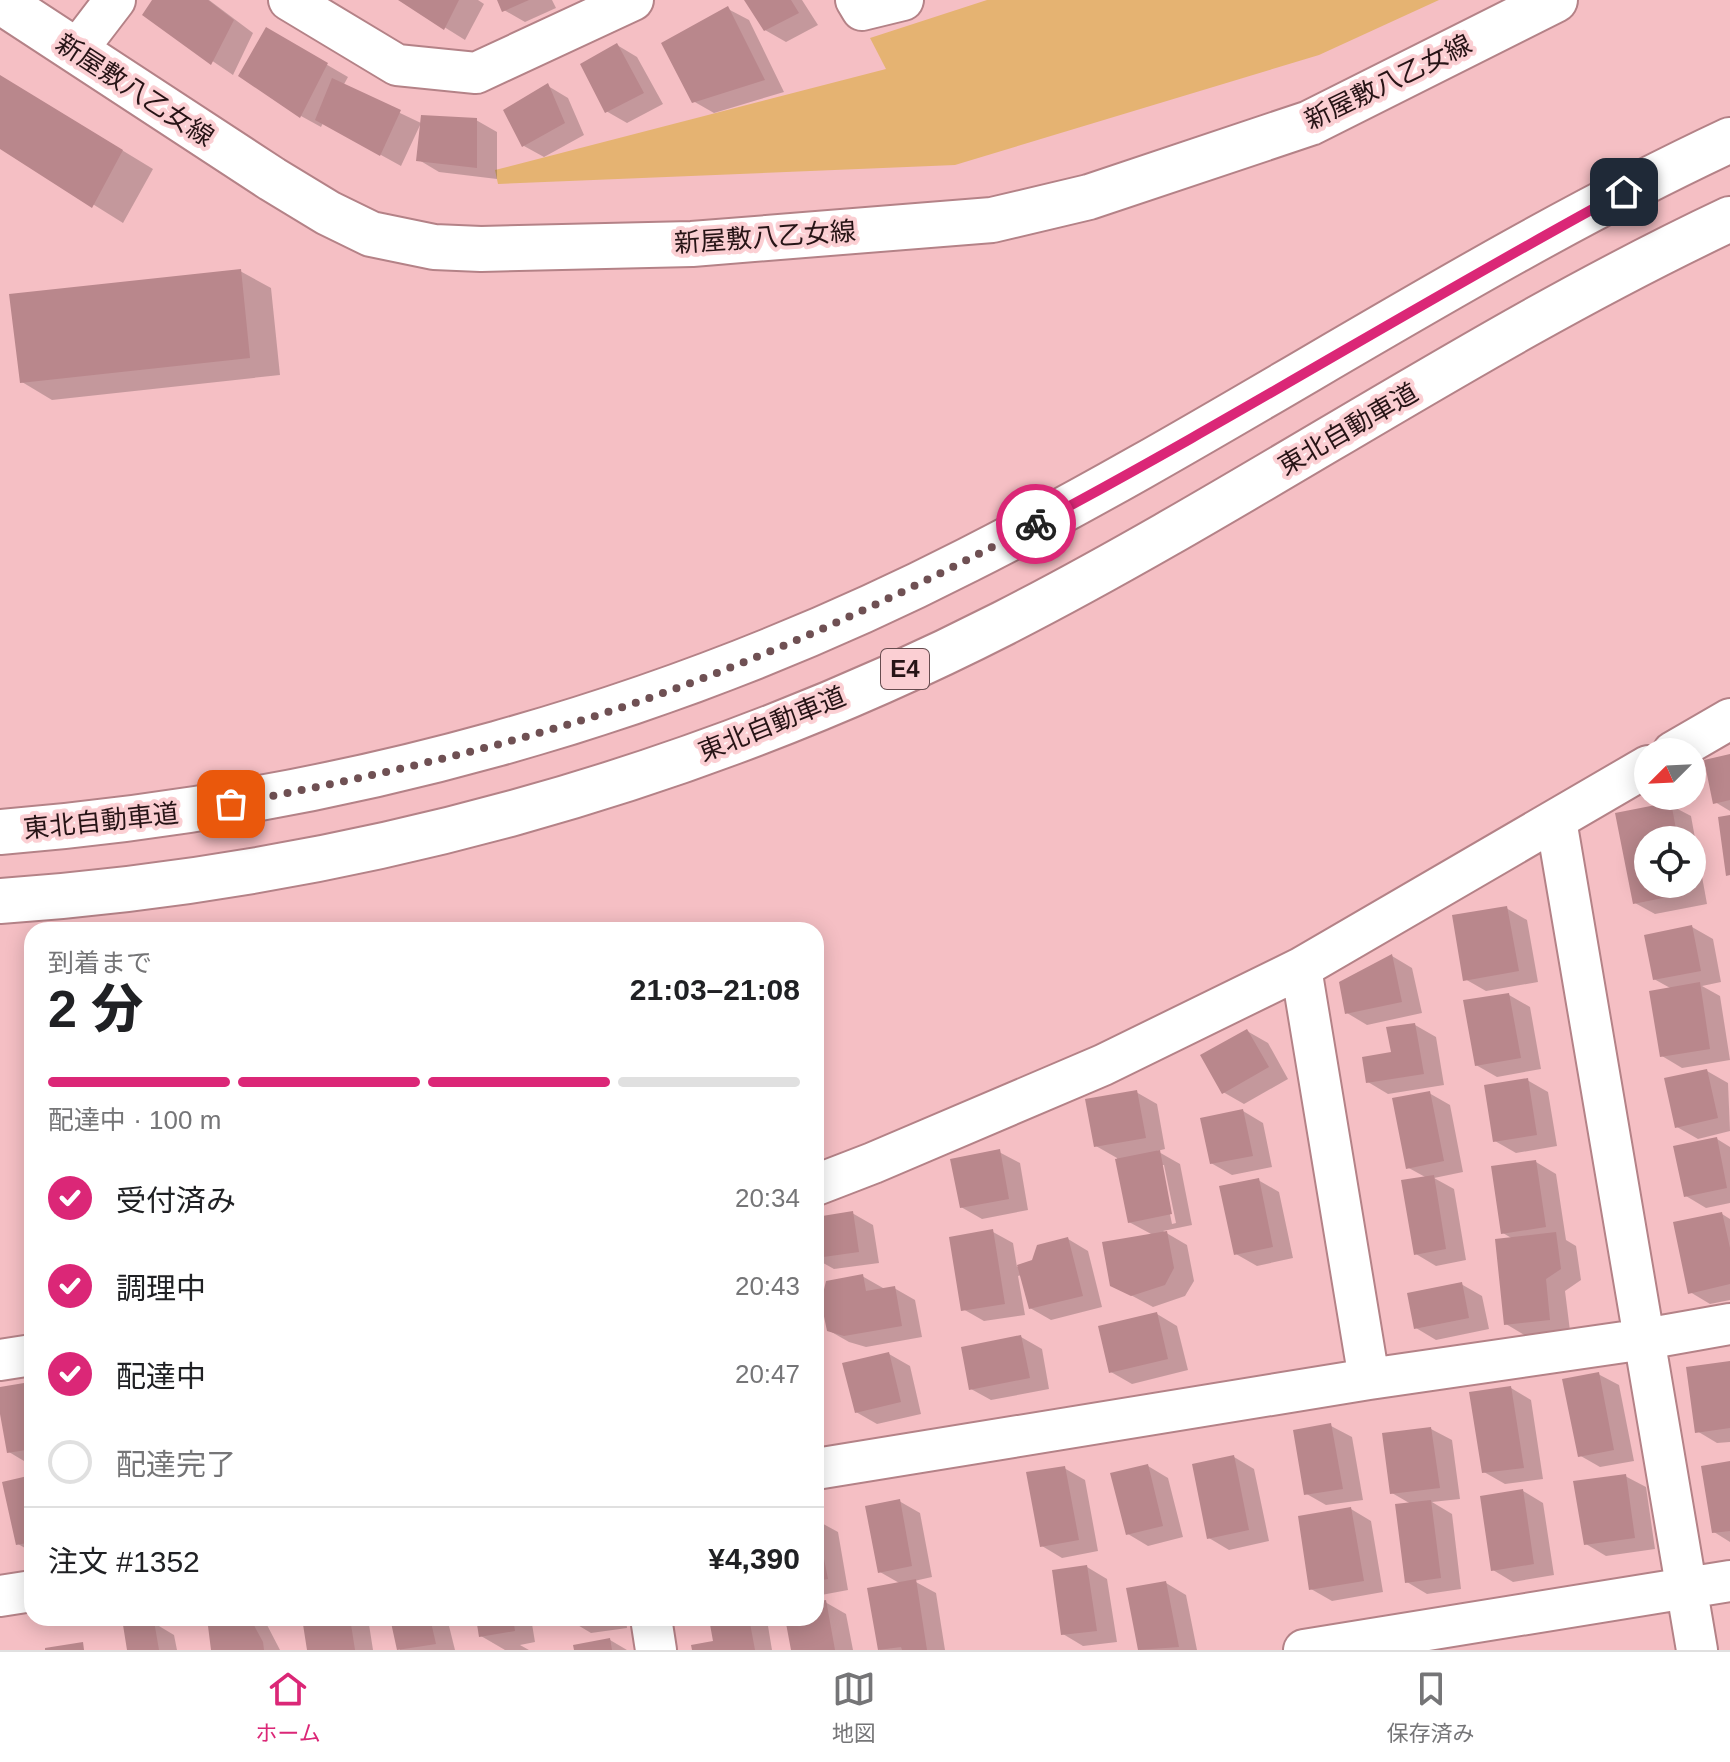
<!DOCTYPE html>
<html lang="ja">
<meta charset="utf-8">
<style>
body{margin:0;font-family:Helvetica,"Noto Sans JP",sans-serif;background:#f6f6f6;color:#202124;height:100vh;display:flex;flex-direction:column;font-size:30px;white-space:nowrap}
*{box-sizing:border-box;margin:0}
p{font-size:26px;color:#757577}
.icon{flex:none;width:44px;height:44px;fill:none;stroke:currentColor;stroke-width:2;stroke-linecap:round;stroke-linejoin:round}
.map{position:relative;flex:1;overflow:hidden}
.drawer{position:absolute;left:24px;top:922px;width:800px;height:704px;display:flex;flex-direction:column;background:#fff;border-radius:24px;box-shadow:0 4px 20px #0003}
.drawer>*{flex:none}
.needle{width:52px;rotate:246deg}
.controls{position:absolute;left:1634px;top:738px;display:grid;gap:16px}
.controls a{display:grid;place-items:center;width:72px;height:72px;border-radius:50%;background:#fff;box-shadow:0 4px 20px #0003;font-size:40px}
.pin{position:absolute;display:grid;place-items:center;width:68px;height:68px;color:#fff;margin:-34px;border-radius:16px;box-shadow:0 4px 12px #0006}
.courier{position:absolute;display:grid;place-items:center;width:80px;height:80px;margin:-40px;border:6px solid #db2777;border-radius:50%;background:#fff;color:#222;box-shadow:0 2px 10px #0007}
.summary em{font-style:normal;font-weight:800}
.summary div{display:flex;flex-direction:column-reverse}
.summary{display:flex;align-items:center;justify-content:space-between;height:136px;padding:0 24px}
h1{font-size:52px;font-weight:800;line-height:60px}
.bar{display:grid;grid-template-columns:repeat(4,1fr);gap:12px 8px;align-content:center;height:96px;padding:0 24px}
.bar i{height:10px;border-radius:6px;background:#e0e0e0}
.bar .current{background:#db2777}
.bar p{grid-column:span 4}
.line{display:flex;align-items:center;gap:20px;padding:0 24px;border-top:2px solid #e0e0e0}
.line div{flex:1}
ol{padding:0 24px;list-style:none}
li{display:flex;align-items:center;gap:24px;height:88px}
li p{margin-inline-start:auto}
li .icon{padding:8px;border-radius:50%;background:#db2777;color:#fff;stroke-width:4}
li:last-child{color:#757577}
li i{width:44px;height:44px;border:4px solid #e0e0e0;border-radius:50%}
.tab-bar{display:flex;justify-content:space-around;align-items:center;height:112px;border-top:2px solid #e0e0e0;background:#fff;font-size:22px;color:#757577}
.tab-bar a{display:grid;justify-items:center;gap:4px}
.tab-bar .current{color:#db2777}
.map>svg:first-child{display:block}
.green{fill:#e5b372}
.shadow{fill:#0003;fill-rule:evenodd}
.building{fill:#b9878c}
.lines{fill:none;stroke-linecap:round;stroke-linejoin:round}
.street-casing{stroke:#b48287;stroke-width:44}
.secondary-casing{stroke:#b48287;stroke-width:48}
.highway-casing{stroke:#b48287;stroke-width:48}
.street{stroke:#fff;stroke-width:40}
.secondary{stroke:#fff;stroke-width:44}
.highway{stroke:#fff;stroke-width:44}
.done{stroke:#6f5053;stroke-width:8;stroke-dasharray:0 14.4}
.route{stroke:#db2777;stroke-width:10}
.labels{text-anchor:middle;stroke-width:8;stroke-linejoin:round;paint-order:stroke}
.shield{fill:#fbcfd3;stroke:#674c4f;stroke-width:2}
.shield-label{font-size:24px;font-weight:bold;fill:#271416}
.street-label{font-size:26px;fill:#271416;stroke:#fbcfd3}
</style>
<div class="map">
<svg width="1730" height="1650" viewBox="0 0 1730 1650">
<rect width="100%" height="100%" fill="#f5bfc4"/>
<path class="green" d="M 987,0 L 1439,0 L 1319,55 L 955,165 L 498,184 L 495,170 L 886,69 L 870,38 Z"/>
<path class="shadow" d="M 154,0 L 209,0 L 253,33 L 233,75 L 145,15 Z
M 401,0 L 478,0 L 484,4 L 465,40 Z
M 499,0 L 552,0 L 556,8 L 525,22 L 504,10 Z
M 747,0 L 802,0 L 818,25 L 786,42 L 765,30 Z
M 728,9 L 749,20 L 784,92 L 714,113 L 693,101 Z
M 267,30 L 348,77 L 343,86 L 421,123 L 401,166 L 323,123 L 321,127 L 301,116 Z
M 617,45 L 637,57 L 663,104 L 627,123 L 606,111 Z
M 0,76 L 153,169 L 123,223 L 0,146 Z
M 548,86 L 568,98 L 584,135 L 544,157 L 524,146 Z
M 476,120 L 497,132 L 497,179 L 439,172 L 419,160 Z
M 240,271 L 271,288 L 280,375 L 52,400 L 22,382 Z
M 1730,757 L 1730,811 L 1715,802 Z
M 1670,805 L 1691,816 L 1707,904 L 1655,914 L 1635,903 L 1618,814 ZM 1648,840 L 1692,840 L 1692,884 L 1648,884 Z
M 1506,908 L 1527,920 L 1538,982 L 1486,991 L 1465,979 Z
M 1692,927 L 1713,939 L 1721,982 L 1702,986 L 1720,996 L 1730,1060 L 1682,1068 L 1662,1056 L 1672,989 L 1654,979 Z
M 1392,956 L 1412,968 L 1422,1013 L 1367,1025 L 1347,1013 Z
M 1509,995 L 1530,1007 L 1541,1069 L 1497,1077 L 1476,1065 Z
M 1415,1025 L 1436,1037 L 1444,1085 L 1388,1094 L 1368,1082 Z
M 1247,1031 L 1268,1043 L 1288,1079 L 1244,1104 L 1223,1092 Z
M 1707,1071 L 1728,1083 L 1730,1131 L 1698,1139 L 1677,1127 Z
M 1527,1080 L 1548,1092 L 1557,1146 L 1516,1153 L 1495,1141 Z
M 1136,1092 L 1157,1104 L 1165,1149 L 1157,1151 L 1180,1164 L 1192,1225 L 1163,1231 L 1187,1245 L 1194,1281 L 1185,1296 L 1153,1307 L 1112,1285 L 1153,1235 L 1129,1222 L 1117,1158 L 1096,1146 ZM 1160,1165 L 1164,1165 L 1176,1223 L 1172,1224 Z
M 1429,1093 L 1450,1105 L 1463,1172 L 1434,1178 L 1454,1189 L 1466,1260 L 1436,1266 L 1416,1254 L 1427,1178 L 1407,1167 Z
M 1243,1111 L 1263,1123 L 1272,1167 L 1232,1175 L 1211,1163 Z
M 1717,1139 L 1730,1147 L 1730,1203 L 1706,1208 L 1686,1196 Z
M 999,1152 L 1020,1163 L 1028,1210 L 982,1219 L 961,1207 Z
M 1536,1162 L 1556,1174 L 1566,1240 L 1576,1246 L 1581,1280 L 1565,1291 L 1570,1331 L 1526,1336 L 1506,1324 L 1513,1239 L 1503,1233 Z
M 1258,1180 L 1279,1192 L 1293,1258 L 1257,1266 L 1236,1254 Z
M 852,1213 L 873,1225 L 879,1263 L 834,1269 L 816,1259 L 816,1219 Z
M 1722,1214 L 1730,1219 L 1730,1300 L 1710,1304 L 1690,1292 Z
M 993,1232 L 1013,1243 L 1017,1267 L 1034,1262 L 1068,1239 L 1088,1251 L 1102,1307 L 1051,1320 L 1030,1308 L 1021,1275 L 1018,1276 L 1025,1315 L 984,1321 L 963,1309 Z
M 862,1276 L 883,1288 L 894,1288 L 915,1300 L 922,1337 L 866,1347 L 849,1342 L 828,1330 Z
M 1461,1284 L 1482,1296 L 1489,1329 L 1436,1340 L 1416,1328 Z
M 1157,1314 L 1177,1326 L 1188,1370 L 1132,1384 L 1111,1372 Z
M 1021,1337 L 1042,1349 L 1049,1389 L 991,1400 L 971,1389 Z
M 889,1354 L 910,1366 L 921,1414 L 877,1424 L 856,1412 Z
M 1730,1363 L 1730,1442 L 1717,1443 L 1697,1431 Z
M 1598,1374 L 1619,1385 L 1634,1461 L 1600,1467 L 1579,1455 Z
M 30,1384 L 32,1385 L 32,1463 L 29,1464 L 9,1452 L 0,1389 Z
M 1511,1388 L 1531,1400 L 1543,1479 L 1505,1484 L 1484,1472 Z
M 1331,1426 L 1352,1437 L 1363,1500 L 1326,1505 L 1305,1493 Z
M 1431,1429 L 1452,1440 L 1460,1499 L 1432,1502 L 1452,1514 L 1461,1589 L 1427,1594 L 1407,1582 L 1411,1504 L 1392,1493 Z
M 1234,1457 L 1254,1469 L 1269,1541 L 1229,1550 L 1209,1538 Z
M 1730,1463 L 1730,1542 L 1714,1532 Z
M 1148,1466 L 1168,1478 L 1183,1537 L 1148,1546 L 1128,1534 Z
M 1064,1468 L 1085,1480 L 1098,1551 L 1062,1558 L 1042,1546 Z
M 1625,1476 L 1646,1487 L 1655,1549 L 1606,1556 L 1586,1544 Z
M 32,1477 L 32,1552 L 18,1544 Z
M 1523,1491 L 1543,1503 L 1554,1575 L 1513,1582 L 1493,1570 Z
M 899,1501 L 920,1513 L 932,1577 L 914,1581 L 936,1593 L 945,1650 L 880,1650 L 869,1589 L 901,1584 L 880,1572 Z
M 1351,1509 L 1371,1521 L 1383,1592 L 1332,1601 L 1311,1589 Z
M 816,1520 L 838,1532 L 848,1590 L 816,1596 Z
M 1087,1567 L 1107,1579 L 1117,1642 L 1083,1646 L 1063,1634 Z
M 1166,1583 L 1186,1595 L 1197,1650 L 1140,1650 L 1129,1590 Z
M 825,1602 L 846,1614 L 853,1650 L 793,1650 L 787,1618 L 816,1618 L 816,1604 Z
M 209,1618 L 258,1618 L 266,1623 L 280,1650 L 213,1650 Z
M 304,1618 L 368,1618 L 373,1650 L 309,1650 Z
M 392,1618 L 447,1618 L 455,1650 L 400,1650 Z
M 478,1618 L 531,1618 L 535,1642 L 520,1645 L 529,1650 L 503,1650 L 505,1650 L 481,1636 Z
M 570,1618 L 626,1618 L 627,1628 L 591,1633 L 571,1621 Z
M 726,1618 L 754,1618 L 768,1626 L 772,1650 L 694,1650 L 716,1643 Z
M 154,1623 L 174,1635 L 177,1650 L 129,1650 Z
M 610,1640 L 627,1650 L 576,1650 Z"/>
<path class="building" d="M 152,0 L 208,0 L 234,20 L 211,65 L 142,15 Z
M 398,0 L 459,0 L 444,30 Z
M 497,0 L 529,0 L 502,12 Z
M 744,0 L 791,0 L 799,13 L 764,31 Z
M 728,6 L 765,80 L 692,103 L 661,43 Z
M 266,27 L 328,63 L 300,118 L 238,76 Z
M 617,43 L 644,93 L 605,113 L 580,64 Z
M 0,75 L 123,150 L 92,208 L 0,149 Z
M 332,78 L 401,110 L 380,156 L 315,120 Z
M 548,83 L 565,123 L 522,147 L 503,110 Z
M 421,115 L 477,118 L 477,168 L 416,161 Z
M 241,269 L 250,358 L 20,383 L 9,294 Z
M 1730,754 L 1730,800 L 1713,804 L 1704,760 Z
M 1671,802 L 1678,840 L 1648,840 L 1648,884 L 1686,884 L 1688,893 L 1633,904 L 1615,813 Z
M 1730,815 L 1730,875 L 1726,876 L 1718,817 Z
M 1507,906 L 1519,971 L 1463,981 L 1452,915 Z
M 1692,925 L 1701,971 L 1653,980 L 1644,935 Z
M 1392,954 L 1402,1002 L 1345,1014 L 1339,982 Z
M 1700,982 L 1710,1049 L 1660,1057 L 1649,991 Z
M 1509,993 L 1521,1058 L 1475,1066 L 1463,1000 Z
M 1415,1023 L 1424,1074 L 1366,1083 L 1362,1057 L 1391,1052 L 1386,1027 Z
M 1247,1029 L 1269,1067 L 1222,1094 L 1200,1055 Z
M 1707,1069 L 1718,1118 L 1675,1128 L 1664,1078 Z
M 1528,1078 L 1537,1135 L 1493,1142 L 1484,1085 Z
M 1137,1090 L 1146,1138 L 1094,1147 L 1085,1099 Z
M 1430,1091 L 1444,1161 L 1406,1169 L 1392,1098 Z
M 1243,1109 L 1253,1156 L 1210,1164 L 1200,1118 Z
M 1717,1137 L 1727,1188 L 1684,1197 L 1673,1146 Z
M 1000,1149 L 1009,1199 L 960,1208 L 950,1159 Z
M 1160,1150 L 1172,1214 L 1128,1223 L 1115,1159 Z
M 1536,1160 L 1546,1227 L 1501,1234 L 1491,1166 Z
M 1434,1175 L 1446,1249 L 1414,1255 L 1401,1180 Z
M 1259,1178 L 1273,1247 L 1234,1255 L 1219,1186 Z
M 853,1211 L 859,1252 L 816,1258 L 816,1217 Z
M 1722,1212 L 1730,1248 L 1730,1284 L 1688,1294 L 1673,1222 Z
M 993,1229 L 1005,1304 L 961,1311 L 949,1237 Z
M 1167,1231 L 1174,1268 L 1165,1285 L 1131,1296 L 1110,1286 L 1102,1242 Z
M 1556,1232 L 1561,1269 L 1546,1279 L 1550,1320 L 1504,1325 L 1495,1239 Z
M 1068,1237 L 1083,1296 L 1029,1309 L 1017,1265 L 1032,1260 L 1037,1245 Z
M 863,1274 L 866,1291 L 895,1286 L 902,1326 L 844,1336 L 827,1331 L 821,1302 L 826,1281 Z
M 1462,1282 L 1469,1318 L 1414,1329 L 1407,1293 Z
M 1157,1312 L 1168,1359 L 1109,1373 L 1098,1326 Z
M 1021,1335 L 1030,1378 L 969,1390 L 961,1347 Z
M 889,1352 L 901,1402 L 855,1413 L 842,1363 Z
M 1730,1361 L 1730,1428 L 1695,1433 L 1686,1367 Z
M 1599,1372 L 1614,1450 L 1578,1457 L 1562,1379 Z
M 30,1382 L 32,1449 L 7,1453 L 0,1414 L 0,1387 Z
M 1511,1386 L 1524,1468 L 1482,1473 L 1469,1392 Z
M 1331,1423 L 1343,1489 L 1304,1495 L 1293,1430 Z
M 1431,1427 L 1440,1488 L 1390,1494 L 1382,1433 Z
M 1234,1455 L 1249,1530 L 1207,1539 L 1192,1464 Z
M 1730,1461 L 1730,1531 L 1712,1533 L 1701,1466 Z
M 1148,1464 L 1163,1526 L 1126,1535 L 1110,1473 Z
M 1065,1466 L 1079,1540 L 1040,1547 L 1026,1472 Z
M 1626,1474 L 1635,1538 L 1584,1545 L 1573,1481 Z
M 32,1475 L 32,1542 L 16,1545 L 2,1482 Z
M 1523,1489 L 1534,1564 L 1491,1571 L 1480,1496 Z
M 900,1499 L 912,1566 L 878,1573 L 865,1506 Z
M 1431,1500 L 1441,1578 L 1405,1583 L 1395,1504 Z
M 1351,1507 L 1364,1581 L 1309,1590 L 1298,1516 Z
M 816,1518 L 828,1579 L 816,1581 Z
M 1087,1565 L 1097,1631 L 1061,1635 L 1052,1570 Z
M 916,1579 L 927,1650 L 902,1650 L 901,1647 L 878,1650 L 867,1588 Z
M 1166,1581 L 1179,1647 L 1138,1650 L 1126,1588 Z
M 826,1600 L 835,1650 L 791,1650 L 785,1618 L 816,1618 L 816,1602 Z
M 207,1618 L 250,1618 L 263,1642 L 264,1650 L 211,1650 Z
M 302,1618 L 350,1618 L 355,1650 L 307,1650 Z
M 390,1618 L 430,1618 L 436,1644 L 397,1650 Z
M 476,1618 L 513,1618 L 515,1631 L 479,1637 Z
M 715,1618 L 749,1618 L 755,1650 L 692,1650 L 691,1645 L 713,1641 L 709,1619 Z
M 154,1621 L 159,1650 L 127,1650 L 123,1625 Z
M 610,1638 L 612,1650 L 574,1650 L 573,1645 Z
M 83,1642 L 84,1650 L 45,1650 L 45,1648 Z"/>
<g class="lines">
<g class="street-casing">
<path id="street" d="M 289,0 L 397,65 L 476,73 L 633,0
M 856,0 L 862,10 L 903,0
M 76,51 L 115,0
M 1673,752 L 1730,719
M 1556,820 L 1697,1650
M 1301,968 L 1369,1379
M 816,1185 L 873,1163 L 1103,1065 L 1301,968 L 1648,766
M 0,1360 L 32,1355
M 816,1469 L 1369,1379 L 1645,1339 L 1730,1324
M 0,1596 L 32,1591
M 651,1618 L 656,1650
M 1304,1650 L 1730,1581"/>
</g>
<g class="secondary-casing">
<path id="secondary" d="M 0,1 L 272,179 L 328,213 L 371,234 L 434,247 L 481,249 L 692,244 L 992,220 L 1089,197 L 1310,123 L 1555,0"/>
</g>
<g class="highway-casing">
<path id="highway" d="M 0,832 C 336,805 667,714 968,560 C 1227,429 1467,263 1730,140
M 0,901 C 347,877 694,781 1004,623 C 1250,497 1479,337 1730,219"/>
</g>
<use href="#street" class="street"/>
<use href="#secondary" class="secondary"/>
<use href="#highway" class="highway"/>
</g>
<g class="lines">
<path class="done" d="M 231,804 C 346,782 461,757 573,723 C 734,674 889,602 1036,524"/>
<path class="route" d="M 1036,524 C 1235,418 1426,299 1624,192"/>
</g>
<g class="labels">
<rect class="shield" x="881" y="649" width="48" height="40" rx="6"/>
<g class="shield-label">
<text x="905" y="677">E4</text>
</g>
<g class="street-label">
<text transform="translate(1388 82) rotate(-26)" y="9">新屋敷八乙女線</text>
<text transform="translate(135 90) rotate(33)" y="9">新屋敷八乙女線</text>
<text transform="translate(765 237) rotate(-4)" y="9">新屋敷八乙女線</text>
<text transform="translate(1348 429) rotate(-30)" y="9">東北自動車道</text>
<text transform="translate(772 724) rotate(-22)" y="9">東北自動車道</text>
<text transform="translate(101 821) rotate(-6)" y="9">東北自動車道</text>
</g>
</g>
</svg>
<div class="controls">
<a><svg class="needle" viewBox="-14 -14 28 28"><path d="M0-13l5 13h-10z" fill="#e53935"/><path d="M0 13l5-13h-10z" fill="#757577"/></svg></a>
<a><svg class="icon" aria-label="locate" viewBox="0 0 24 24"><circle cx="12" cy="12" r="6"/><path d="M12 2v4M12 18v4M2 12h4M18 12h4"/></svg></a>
</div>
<div class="pin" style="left:231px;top:804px;background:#ea580c"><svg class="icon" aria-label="bag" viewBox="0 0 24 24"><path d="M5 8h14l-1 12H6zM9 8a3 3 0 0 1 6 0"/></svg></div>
<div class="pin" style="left:1624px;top:192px;background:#1f2937"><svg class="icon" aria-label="home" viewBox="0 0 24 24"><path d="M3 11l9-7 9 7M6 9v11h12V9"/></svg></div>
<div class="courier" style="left:1036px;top:524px"><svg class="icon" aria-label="bike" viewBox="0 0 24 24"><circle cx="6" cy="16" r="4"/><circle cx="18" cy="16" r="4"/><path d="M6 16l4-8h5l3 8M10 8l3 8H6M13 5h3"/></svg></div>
<section class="drawer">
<div class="summary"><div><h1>2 分</h1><p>到着まで</p></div><em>21:03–21:08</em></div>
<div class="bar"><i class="current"></i><i class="current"></i><i class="current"></i><i></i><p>配達中 · 100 m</p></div>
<ol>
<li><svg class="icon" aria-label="check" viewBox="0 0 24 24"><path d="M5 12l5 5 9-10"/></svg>受付済み<p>20:34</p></li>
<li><svg class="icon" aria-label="check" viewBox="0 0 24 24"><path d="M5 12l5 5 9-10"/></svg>調理中<p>20:43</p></li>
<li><svg class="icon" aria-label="check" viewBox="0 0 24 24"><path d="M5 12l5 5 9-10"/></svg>配達中<p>20:47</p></li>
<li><i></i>配達完了</li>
</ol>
<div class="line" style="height:104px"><div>注文 #1352</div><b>¥4,390</b></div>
</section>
</div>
<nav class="tab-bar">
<a class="current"><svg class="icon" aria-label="home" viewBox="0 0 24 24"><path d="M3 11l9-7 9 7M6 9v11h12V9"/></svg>ホーム</a>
<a><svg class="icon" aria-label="map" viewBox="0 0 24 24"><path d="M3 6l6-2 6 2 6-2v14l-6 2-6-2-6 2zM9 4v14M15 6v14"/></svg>地図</a>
<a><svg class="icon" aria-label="saved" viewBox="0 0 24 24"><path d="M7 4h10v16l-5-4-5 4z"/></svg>保存済み</a>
</nav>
